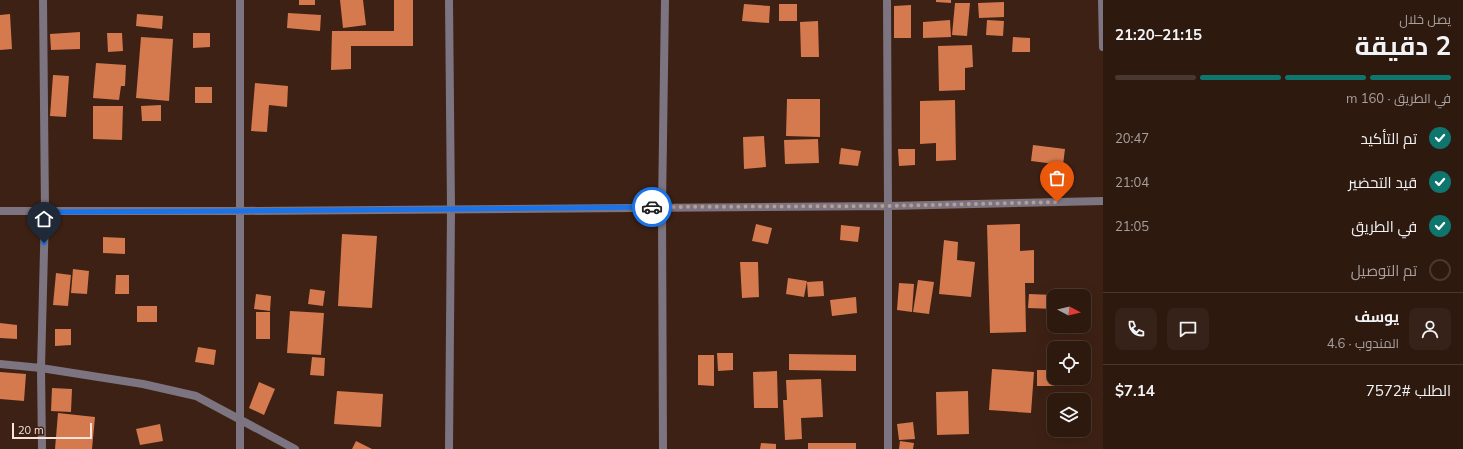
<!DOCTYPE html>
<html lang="ar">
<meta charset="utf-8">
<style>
body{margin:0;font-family:Mulish,Cairo,sans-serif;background:#362218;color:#f1f3f6;direction:rtl;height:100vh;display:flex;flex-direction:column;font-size:15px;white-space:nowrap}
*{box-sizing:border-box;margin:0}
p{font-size:13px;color:#a7a09e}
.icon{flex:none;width:22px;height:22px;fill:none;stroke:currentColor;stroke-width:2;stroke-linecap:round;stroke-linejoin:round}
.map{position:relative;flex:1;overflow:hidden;direction:ltr}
.details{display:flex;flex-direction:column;background:#2e190f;width:360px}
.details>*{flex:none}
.needle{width:26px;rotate:97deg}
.fabs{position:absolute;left:1047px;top:289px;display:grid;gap:8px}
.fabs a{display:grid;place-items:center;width:44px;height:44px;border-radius:8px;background:#2e190f;box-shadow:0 4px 16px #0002,0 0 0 1px #49382f;font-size:20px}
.scale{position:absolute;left:12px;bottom:10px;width:80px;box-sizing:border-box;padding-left:4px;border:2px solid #f6e3da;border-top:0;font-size:11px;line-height:14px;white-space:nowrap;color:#f6e3da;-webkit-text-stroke:3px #3d2114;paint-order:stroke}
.pin{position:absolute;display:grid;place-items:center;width:34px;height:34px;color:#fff;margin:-41px -17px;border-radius:50% 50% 50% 0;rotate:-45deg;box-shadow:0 0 4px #0007}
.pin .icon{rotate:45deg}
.courier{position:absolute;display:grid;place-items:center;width:40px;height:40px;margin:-20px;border:3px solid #1a73e8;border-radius:50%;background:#fff;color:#222;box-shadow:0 1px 5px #0007}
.summary em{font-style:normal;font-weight:700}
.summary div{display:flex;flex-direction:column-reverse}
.summary{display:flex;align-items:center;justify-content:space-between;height:68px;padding:0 12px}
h1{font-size:26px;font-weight:700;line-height:30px}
.bar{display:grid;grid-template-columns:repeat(4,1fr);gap:6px 4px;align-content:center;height:48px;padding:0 12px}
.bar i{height:5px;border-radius:3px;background:#49382f}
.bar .active{background:#0f766e}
.bar p{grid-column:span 4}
.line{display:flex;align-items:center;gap:10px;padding:0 12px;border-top:1px solid #49382f}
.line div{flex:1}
.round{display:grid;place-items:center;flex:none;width:42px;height:42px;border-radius:8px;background:#362218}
ol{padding:0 12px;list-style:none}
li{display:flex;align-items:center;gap:12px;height:44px}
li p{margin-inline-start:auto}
li .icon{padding:4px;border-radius:50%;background:#0f766e;color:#fff;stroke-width:4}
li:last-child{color:#a7a09e}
li i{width:22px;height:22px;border:2px solid #49382f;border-radius:50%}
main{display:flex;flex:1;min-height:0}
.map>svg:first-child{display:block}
.building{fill:#d5794e}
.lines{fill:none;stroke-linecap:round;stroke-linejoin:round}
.street{stroke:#7d7481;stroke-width:8}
.done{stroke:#b59f95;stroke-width:4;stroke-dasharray:0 7.2}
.route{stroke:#1a73e8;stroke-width:5}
</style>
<main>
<section class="details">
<div class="summary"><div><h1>2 دقيقة</h1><p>يصل خلال</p></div><em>21:15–21:20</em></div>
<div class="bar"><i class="active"></i><i class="active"></i><i class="active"></i><i></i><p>في الطريق · 160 m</p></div>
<ol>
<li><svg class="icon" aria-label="check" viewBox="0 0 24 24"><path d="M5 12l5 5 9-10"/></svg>تم التأكيد<p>20:47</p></li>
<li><svg class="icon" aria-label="check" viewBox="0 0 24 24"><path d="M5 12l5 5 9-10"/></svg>قيد التحضير<p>21:04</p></li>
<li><svg class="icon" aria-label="check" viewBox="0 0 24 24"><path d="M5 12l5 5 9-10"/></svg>في الطريق<p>21:05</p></li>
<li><i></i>تم التوصيل</li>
</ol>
<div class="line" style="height:72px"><a class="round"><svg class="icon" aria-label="person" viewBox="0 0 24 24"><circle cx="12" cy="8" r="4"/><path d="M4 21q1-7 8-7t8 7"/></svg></a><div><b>يوسف</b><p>المندوب · 4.6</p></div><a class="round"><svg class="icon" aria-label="chat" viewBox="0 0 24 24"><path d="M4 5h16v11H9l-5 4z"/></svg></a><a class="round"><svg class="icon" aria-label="phone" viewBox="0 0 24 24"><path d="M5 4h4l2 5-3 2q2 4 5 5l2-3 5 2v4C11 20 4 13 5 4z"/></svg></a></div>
<div class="line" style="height:52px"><div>الطلب #7572</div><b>$7.14</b></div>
</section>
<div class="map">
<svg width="1103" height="449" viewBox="0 0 1103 449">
<rect width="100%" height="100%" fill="#3d2114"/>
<path class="building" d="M 299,0 L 315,0 L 315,5 L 299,5 Z
M 340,0 L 363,0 L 366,25 L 343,28 Z
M 394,0 L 413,0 L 413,46 L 351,46 L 351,69 L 331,70 L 332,31 L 394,31 Z
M 936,0 L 951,0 L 951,3 L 936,2 Z
M 1004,2 L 1004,17 L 979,18 L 978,3 Z
M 955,3 L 970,3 L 967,36 L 952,35 Z
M 744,4 L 770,6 L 769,23 L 742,21 Z
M 779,4 L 797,4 L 797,21 L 779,21 Z
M 911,5 L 911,38 L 894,38 L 894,6 Z
M 288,13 L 321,15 L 320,31 L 287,28 Z
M 10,14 L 12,49 L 0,50 L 0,15 Z
M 137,14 L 163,16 L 162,29 L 136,26 Z
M 950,20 L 951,37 L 923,38 L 923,22 Z
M 987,20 L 1004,21 L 1003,36 L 986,35 Z
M 818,21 L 819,57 L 801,57 L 800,22 Z
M 80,32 L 80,49 L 51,50 L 50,34 Z
M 107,33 L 122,33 L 123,51 L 108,52 Z
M 193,33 L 210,33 L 210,47 L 193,48 Z
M 141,37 L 173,39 L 169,101 L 136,98 Z
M 1013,37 L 1030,38 L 1030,52 L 1012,52 Z
M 972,45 L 973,67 L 965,68 L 965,90 L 939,91 L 938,46 Z
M 96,63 L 126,65 L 125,86 L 121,86 L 119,100 L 93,98 Z
M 53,75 L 69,76 L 66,117 L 50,116 Z
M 255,83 L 288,86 L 287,107 L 269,105 L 267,132 L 251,131 Z
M 195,87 L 212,87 L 212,103 L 195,103 Z
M 787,99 L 820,99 L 820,137 L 786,136 Z
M 955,100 L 956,160 L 936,161 L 936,143 L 920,144 L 920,101 Z
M 161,105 L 161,121 L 142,121 L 141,106 Z
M 93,106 L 123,106 L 122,140 L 93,139 Z
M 764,136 L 766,167 L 744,169 L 743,137 Z
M 818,139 L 819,163 L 785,164 L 784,140 Z
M 1033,145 L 1065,149 L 1063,165 L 1031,161 Z
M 841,148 L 861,151 L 858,166 L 839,164 Z
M 898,149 L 915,149 L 915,165 L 899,166 Z
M 756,224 L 772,228 L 768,244 L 752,241 Z
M 1020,224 L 1020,251 L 1034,250 L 1034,283 L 1025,283 L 1026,332 L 990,333 L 987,225 Z
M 841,225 L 860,227 L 858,242 L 840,240 Z
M 342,234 L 377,236 L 372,308 L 338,306 Z
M 103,237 L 125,238 L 125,254 L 103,253 Z
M 944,240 L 958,242 L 957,260 L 975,262 L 971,297 L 939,294 Z
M 740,262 L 758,262 L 759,297 L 742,298 Z
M 73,269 L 89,271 L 87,294 L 71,293 Z
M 56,273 L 71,275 L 68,306 L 53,305 Z
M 116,275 L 129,275 L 129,294 L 115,294 Z
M 788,278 L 807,281 L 804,297 L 786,294 Z
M 918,280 L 934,282 L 929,314 L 913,312 Z
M 823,281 L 824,296 L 808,297 L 807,282 Z
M 899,283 L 914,284 L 912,312 L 897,310 Z
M 310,289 L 325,291 L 323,306 L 308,304 Z
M 256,294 L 271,296 L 270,311 L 254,309 Z
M 1029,294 L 1054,295 L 1054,309 L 1028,308 Z
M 856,297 L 857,313 L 832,316 L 830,300 Z
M 137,306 L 157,306 L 157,322 L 137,322 Z
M 290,311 L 324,313 L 321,355 L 287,353 Z
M 256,312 L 270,312 L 270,339 L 256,339 Z
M 0,323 L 17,325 L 17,339 L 0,338 Z
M 55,329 L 71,329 L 71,345 L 55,346 Z
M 198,347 L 216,350 L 214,365 L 195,362 Z
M 717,353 L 733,353 L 733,370 L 718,371 Z
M 789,354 L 856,355 L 856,371 L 789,370 Z
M 698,355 L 714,355 L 714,386 L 698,385 Z
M 312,357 L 325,358 L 324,376 L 310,375 Z
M 992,369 L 1034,372 L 1031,413 L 989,410 Z
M 1037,370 L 1054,370 L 1054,378 L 1070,378 L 1070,386 L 1037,386 Z
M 777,371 L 778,408 L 754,408 L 753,372 Z
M 0,372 L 26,374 L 24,401 L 0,399 Z
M 821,379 L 823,417 L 801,418 L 802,439 L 785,440 L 783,400 L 787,400 L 786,380 Z
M 259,382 L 275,389 L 264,415 L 249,408 Z
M 52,388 L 72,389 L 71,412 L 51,411 Z
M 337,391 L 383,394 L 381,427 L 334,424 Z
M 968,391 L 969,434 L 937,435 L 936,392 Z
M 58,413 L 95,417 L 92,449 L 55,449 Z
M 913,422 L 915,439 L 899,440 L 897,424 Z
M 160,424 L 163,441 L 140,445 L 136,429 Z
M 356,441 L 372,449 L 352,449 Z
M 900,441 L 914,443 L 913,449 L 899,449 Z
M 761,443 L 776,444 L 776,449 L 760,449 Z
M 808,443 L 856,443 L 856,449 L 808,449 Z"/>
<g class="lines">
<path class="street" d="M 449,0 L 451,209 L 449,449
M 887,0 L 888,206 L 888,449
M 1102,0 L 1103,47
M 0,211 L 239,211 L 888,206 L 1103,201
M 0,364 L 41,368 L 143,384 L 196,396 L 295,449
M 42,449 L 41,368 L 45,212 L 43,0
M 240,449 L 240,0
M 663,449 L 662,207 L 665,0"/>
</g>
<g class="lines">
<path class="done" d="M 652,207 L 888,206 L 1057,202"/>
<path class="route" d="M 44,243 L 45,212 L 239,211 L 652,207"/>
</g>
</svg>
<div class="fabs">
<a><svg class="needle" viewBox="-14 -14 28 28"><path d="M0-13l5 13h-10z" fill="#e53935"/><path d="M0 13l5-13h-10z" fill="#a7a09e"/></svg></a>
<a><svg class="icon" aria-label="locate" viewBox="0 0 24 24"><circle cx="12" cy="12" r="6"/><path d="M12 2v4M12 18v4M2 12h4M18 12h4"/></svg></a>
<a><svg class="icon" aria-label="layers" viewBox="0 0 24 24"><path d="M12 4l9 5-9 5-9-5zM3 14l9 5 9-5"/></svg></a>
</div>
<div class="scale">20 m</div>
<div class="pin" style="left:1057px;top:202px;background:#ea580c"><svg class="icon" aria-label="bag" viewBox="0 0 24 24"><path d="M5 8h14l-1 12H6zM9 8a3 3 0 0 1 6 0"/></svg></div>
<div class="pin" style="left:44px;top:243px;background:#1f2937"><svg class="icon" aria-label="home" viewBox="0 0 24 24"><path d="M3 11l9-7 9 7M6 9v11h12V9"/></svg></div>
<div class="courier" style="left:652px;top:207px"><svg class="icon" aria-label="car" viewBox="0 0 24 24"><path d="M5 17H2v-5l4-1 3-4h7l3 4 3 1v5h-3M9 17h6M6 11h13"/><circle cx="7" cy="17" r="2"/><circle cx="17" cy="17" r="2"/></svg></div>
</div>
</main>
